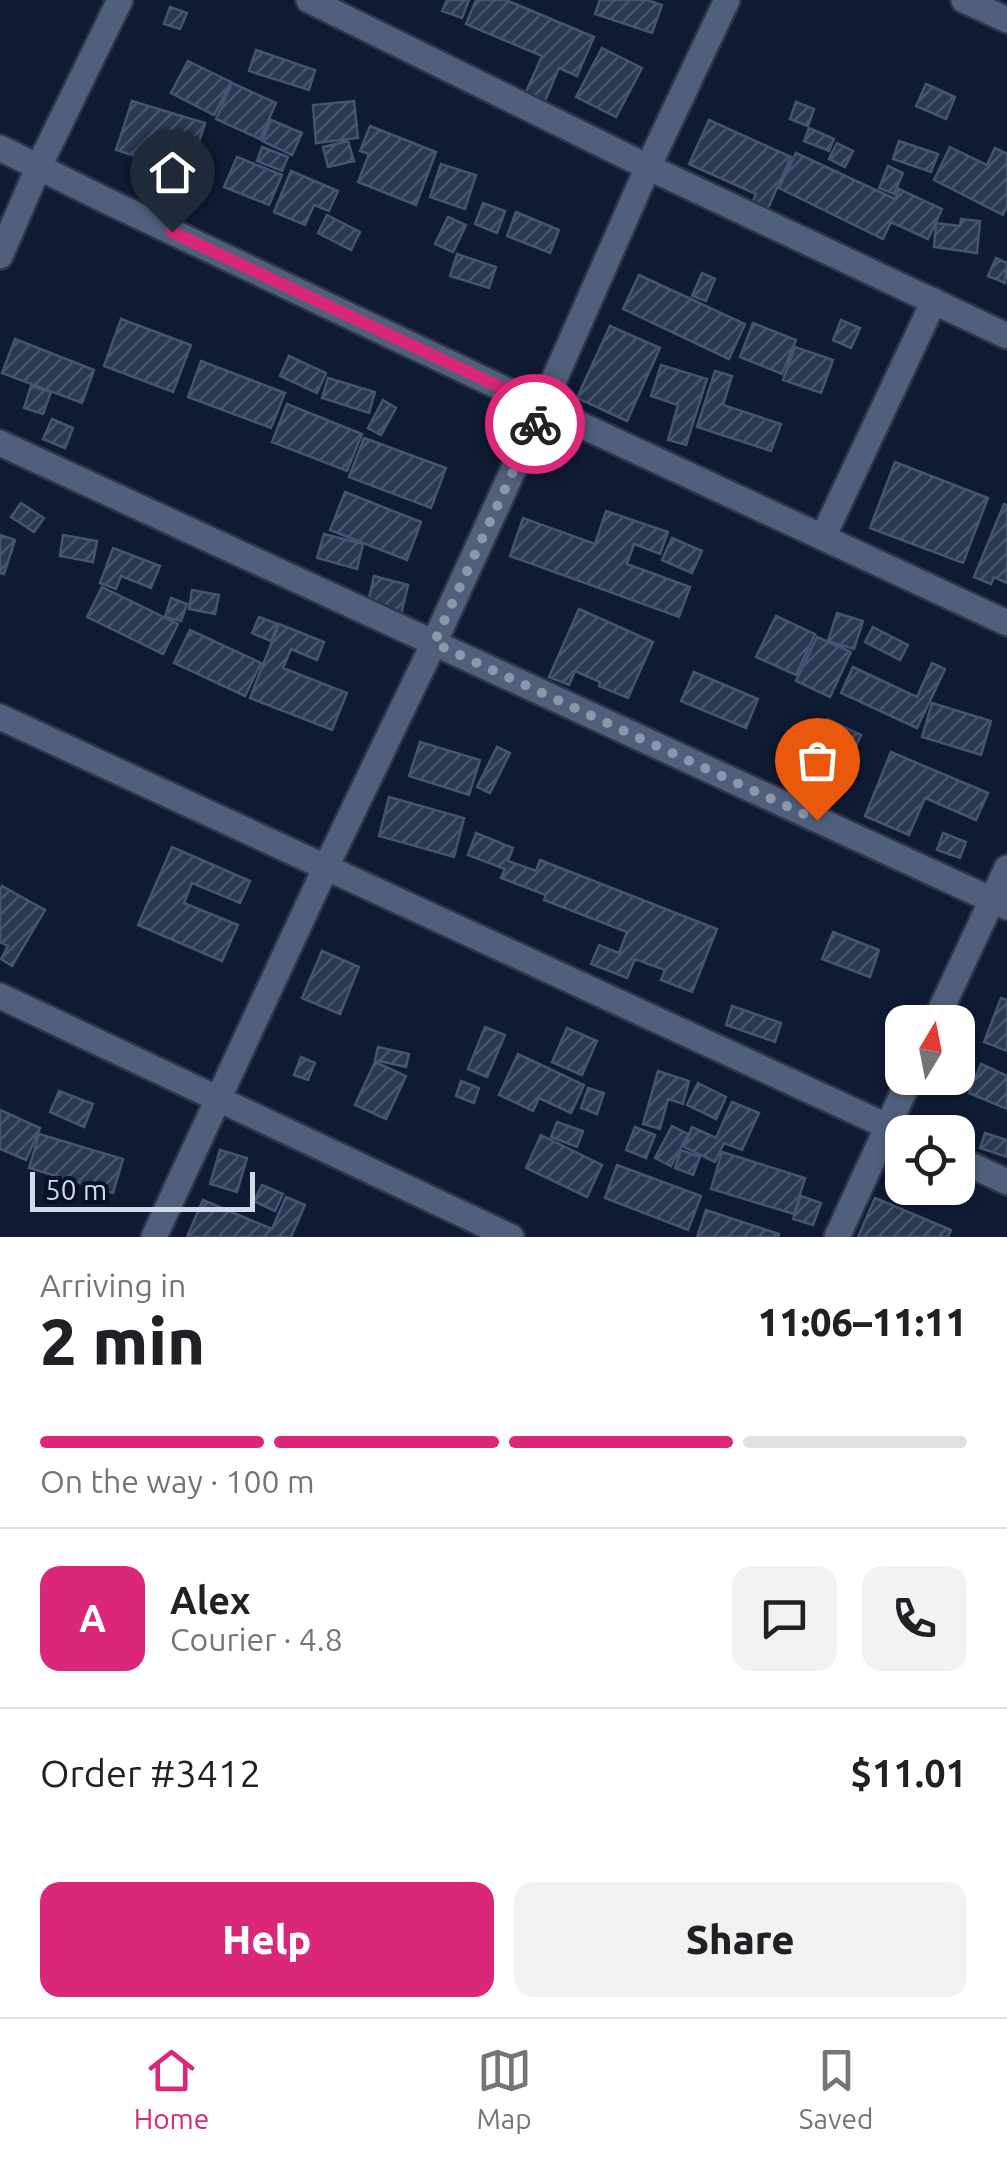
<!DOCTYPE html>
<meta charset="utf-8">
<style>
body{margin:0;font-family:Ubuntu,sans-serif;background:#f2f2f2;color:#202124;height:100vh;display:flex;flex-direction:column;font-size:38px;white-space:nowrap}
*{box-sizing:border-box;margin:0}
p{font-size:32px;color:#757577}
.icon{flex:none;width:55px;height:55px;fill:none;stroke:currentColor;stroke-width:2;stroke-linecap:round;stroke-linejoin:round}
.map{position:relative;height:1237px;overflow:hidden}
.panel{display:flex;flex-direction:column;background:#fff;flex:1}
.panel>*{flex:none}
.needle{width:65px;rotate:10deg}
.tools{position:absolute;left:885px;top:1005px;display:grid;gap:20px}
.tools a{display:grid;place-items:center;width:90px;height:90px;border-radius:20px;background:#fff;box-shadow:0 2px 8px #0004;font-size:50px}
.scale{position:absolute;left:30px;bottom:25px;width:225px;box-sizing:border-box;padding-left:10px;border:5px solid #d1daea;border-top:0;font-size:28px;line-height:35px;white-space:nowrap;color:#d1daea;-webkit-text-stroke:8px #061228;paint-order:stroke}
.pin{position:absolute;display:grid;place-items:center;width:85px;height:85px;color:#fff;margin:-102px -42px;border-radius:50% 50% 50% 0;rotate:-45deg;box-shadow:0 0 10px #0007}
.pin .icon{rotate:45deg}
.courier{position:absolute;display:grid;place-items:center;width:100px;height:100px;margin:-50px;border:8px solid #db2777;border-radius:50%;background:#fff;color:#222;box-shadow:0 2px 12px #0007}
.summary em{font-style:normal;font-weight:800}
.summary div{display:flex;flex-direction:column-reverse}
.summary{display:flex;align-items:center;justify-content:space-between;height:170px;padding:0 40px}
h1{font-size:65px;font-weight:800;line-height:75px}
.bar{display:grid;grid-template-columns:repeat(4,1fr);gap:15px 10px;align-content:center;height:120px;padding:0 40px}
.bar i{height:12px;border-radius:8px;background:#e0e0e0}
.bar .selected{background:#db2777}
.bar p{grid-column:span 4}
.line{display:flex;align-items:center;gap:25px;padding:0 40px;border-top:2px solid #e0e0e0}
.line div{flex:1}
.round{display:grid;place-items:center;flex:none;width:105px;height:105px;border-radius:20px;background:#f2f2f2}
.cta{display:flex;gap:20px;margin-top:auto;padding:20px 40px}
.cta a{flex:1;height:115px;border-radius:20px;background:#db2777;color:#fff;font-size:40px;font-weight:800;line-height:115px;text-align:center}
.cta a+a{background:#f2f2f2;color:#202124}
.tab-bar{display:flex;justify-content:space-around;align-items:center;height:140px;border-top:2px solid #e0e0e0;background:#fff;font-size:28px;color:#757577}
.tab-bar a{display:grid;justify-items:center;gap:5px}
.tab-bar .selected{color:#db2777}
.map>svg:first-child{display:block}
.building{fill:url(#building-hatch);stroke:#455470;stroke-width:2.5}
.lines{fill:none;stroke-linecap:round;stroke-linejoin:round}
.minor-casing{stroke:#2f3447;stroke-width:30}
.minor{stroke:#50607c;stroke-width:25}
.done{stroke:#8d97aa;stroke-width:10;stroke-dasharray:0 18}
.route{stroke:#db2777;stroke-width:12}
</style>
<div class="map">
<svg width="1007" height="1237" viewBox="0 0 1007 1237">
<defs>
<pattern id="building-hatch" width="6" height="6" patternUnits="userSpaceOnUse" patternTransform="scale(2.5)"><rect width="6" height="6" fill="#2a3852"/><path d="M-1 1l2-2M0 6l6-6M5 7l2-2" fill="none" stroke="#48546b"/></pattern>
</defs>
<rect width="100%" height="100%" fill="#0f1b33"/>
<path class="building" d="M 447,0 L 469,0 L 462,18 L 442,11 Z
M 476,0 L 506,0 L 594,37 L 577,76 L 559,68 L 544,103 L 525,94 L 542,56 L 466,24 Z
M 600,0 L 647,0 L 662,5 L 652,33 L 595,14 Z
M 170,7 L 187,13 L 180,29 L 164,24 Z
M 602,48 L 642,68 L 616,117 L 576,97 Z
M 256,50 L 315,70 L 309,90 L 249,71 Z
M 188,61 L 231,82 L 214,115 L 171,93 Z
M 232,83 L 276,103 L 260,139 L 216,119 Z
M 926,84 L 955,97 L 946,119 L 916,106 Z
M 132,101 L 205,123 L 189,173 L 116,150 Z
M 354,101 L 358,138 L 316,143 L 313,105 Z
M 796,102 L 814,109 L 808,126 L 790,119 Z
M 271,120 L 302,133 L 292,155 L 262,141 Z
M 709,120 L 791,157 L 764,217 L 749,210 L 756,194 L 689,164 Z
M 370,126 L 436,152 L 416,205 L 358,182 L 369,154 L 360,151 Z
M 809,128 L 834,139 L 829,151 L 804,141 Z
M 348,141 L 354,161 L 328,167 L 323,147 Z
M 899,141 L 938,154 L 931,172 L 893,159 Z
M 837,143 L 853,151 L 845,167 L 829,159 Z
M 262,147 L 288,157 L 282,171 L 257,161 Z
M 950,147 L 987,165 L 995,148 L 1007,154 L 1007,206 L 1003,215 L 934,180 Z
M 796,153 L 895,199 L 899,189 L 942,209 L 928,239 L 891,222 L 883,239 L 779,188 Z
M 237,157 L 282,175 L 269,205 L 224,187 Z
M 151,162 L 184,173 L 179,186 L 146,174 Z
M 441,164 L 476,175 L 465,209 L 430,197 Z
M 888,166 L 903,173 L 894,194 L 879,188 Z
M 291,171 L 338,191 L 329,211 L 314,205 L 305,225 L 274,212 Z
M 150,178 L 180,191 L 172,208 L 143,195 Z
M 483,203 L 505,211 L 497,233 L 475,224 Z
M 516,212 L 559,230 L 550,253 L 507,236 Z
M 327,215 L 360,232 L 351,250 L 318,233 Z
M 448,217 L 466,225 L 453,252 L 435,244 Z
M 961,219 L 980,221 L 977,253 L 934,247 L 936,223 L 960,226 Z
M 457,254 L 496,267 L 489,288 L 450,276 Z
M 996,258 L 1007,263 L 1005,283 L 988,276 Z
M 702,273 L 715,279 L 706,301 L 692,296 Z
M 639,275 L 745,324 L 729,359 L 623,309 Z
M 121,319 L 191,345 L 173,392 L 104,366 Z
M 841,320 L 860,328 L 851,348 L 833,340 Z
M 753,323 L 796,340 L 782,374 L 740,357 Z
M 610,326 L 660,348 L 627,421 L 577,398 Z
M 15,339 L 94,370 L 82,403 L 2,373 Z
M 795,347 L 833,360 L 821,393 L 783,380 Z
M 289,356 L 326,373 L 317,393 L 280,376 Z
M 201,361 L 285,393 L 271,428 L 188,397 Z
M 661,365 L 707,379 L 686,445 L 668,440 L 678,405 L 651,396 Z
M 715,371 L 732,376 L 723,405 L 781,424 L 771,451 L 697,427 Z
M 328,378 L 375,392 L 369,413 L 322,398 Z
M 31,386 L 51,392 L 43,414 L 24,408 Z
M 383,400 L 396,408 L 381,435 L 368,428 Z
M 287,404 L 362,434 L 347,471 L 272,442 Z
M 52,419 L 73,428 L 65,448 L 43,439 Z
M 364,438 L 446,468 L 431,508 L 349,477 Z
M 895,462 L 988,498 L 963,563 L 870,528 Z
M 345,492 L 421,522 L 407,560 L 330,530 Z
M 21,503 L 44,518 L 34,532 L 11,517 Z
M 1004,504 L 1007,505 L 1007,583 L 994,577 L 991,584 L 974,577 Z
M 606,511 L 668,532 L 660,554 L 634,544 L 627,564 L 690,587 L 679,617 L 510,556 L 523,518 L 595,544 Z
M 324,534 L 363,544 L 357,569 L 317,558 Z
M 0,535 L 15,540 L 4,574 L 0,573 Z
M 63,535 L 97,541 L 93,562 L 60,556 Z
M 672,538 L 702,551 L 692,573 L 662,560 Z
M 113,548 L 160,566 L 151,588 L 121,576 L 116,589 L 100,583 Z
M 374,576 L 408,585 L 401,615 L 367,607 Z
M 102,587 L 178,624 L 163,654 L 87,617 Z
M 192,590 L 219,595 L 215,614 L 189,609 Z
M 171,598 L 187,604 L 181,621 L 165,617 Z
M 579,609 L 653,642 L 628,698 L 599,686 L 600,682 L 575,671 L 569,685 L 549,677 Z
M 837,613 L 863,621 L 854,649 L 828,641 Z
M 776,616 L 815,634 L 796,675 L 756,657 Z
M 259,617 L 278,624 L 271,641 L 252,633 Z
M 279,624 L 324,642 L 317,660 L 291,649 L 283,668 L 347,693 L 332,730 L 250,698 Z
M 873,627 L 908,645 L 900,660 L 865,642 Z
M 190,630 L 261,663 L 245,696 L 174,663 Z
M 817,637 L 851,652 L 830,697 L 796,681 Z
M 932,663 L 945,669 L 917,728 L 841,693 L 853,667 L 917,697 Z
M 694,672 L 758,699 L 746,728 L 681,701 Z
M 932,703 L 991,721 L 981,755 L 922,737 Z
M 828,719 L 861,735 L 848,762 L 814,745 Z
M 420,742 L 480,760 L 469,795 L 409,776 Z
M 497,747 L 510,753 L 490,793 L 477,787 Z
M 891,752 L 988,793 L 976,820 L 925,798 L 909,835 L 865,816 Z
M 389,797 L 464,818 L 454,857 L 379,836 Z
M 476,833 L 513,848 L 508,861 L 536,871 L 540,860 L 717,929 L 692,992 L 661,980 L 665,970 L 635,959 L 627,978 L 591,964 L 599,945 L 619,953 L 627,932 L 544,900 L 546,895 L 501,878 L 505,869 L 468,855 Z
M 943,833 L 966,842 L 960,858 L 937,850 Z
M 172,847 L 250,881 L 240,903 L 192,883 L 184,903 L 238,925 L 222,961 L 138,925 Z
M 2,886 L 45,910 L 12,966 L 1,959 L 8,946 L 0,942 L 0,890 Z
M 833,932 L 879,950 L 870,977 L 822,959 Z
M 322,951 L 359,967 L 340,1014 L 302,998 Z
M 1001,998 L 1007,1000 L 1007,1051 L 984,1042 Z
M 732,1006 L 781,1023 L 775,1042 L 726,1025 Z
M 485,1027 L 505,1035 L 487,1077 L 468,1069 Z
M 567,1028 L 597,1041 L 582,1075 L 552,1062 Z
M 378,1047 L 409,1054 L 406,1067 L 375,1060 Z
M 518,1054 L 584,1085 L 571,1113 L 539,1098 L 533,1111 L 499,1095 Z
M 301,1057 L 315,1063 L 308,1080 L 294,1075 Z
M 375,1062 L 406,1076 L 386,1119 L 355,1105 Z
M 981,1064 L 1007,1076 L 1007,1109 L 969,1093 Z
M 658,1071 L 689,1081 L 683,1104 L 668,1099 L 660,1129 L 643,1124 Z
M 461,1081 L 479,1088 L 474,1103 L 456,1096 Z
M 698,1083 L 726,1097 L 716,1119 L 687,1105 Z
M 588,1088 L 604,1093 L 597,1114 L 581,1108 Z
M 59,1091 L 93,1104 L 84,1127 L 50,1112 Z
M 732,1102 L 759,1113 L 742,1150 L 724,1143 L 715,1162 L 684,1147 L 692,1127 L 716,1138 Z
M 0,1110 L 40,1128 L 26,1160 L 0,1149 Z
M 557,1122 L 583,1131 L 577,1147 L 551,1137 Z
M 672,1126 L 688,1134 L 671,1166 L 655,1158 Z
M 635,1127 L 655,1135 L 646,1158 L 626,1150 Z
M 985,1133 L 1007,1140 L 1007,1157 L 980,1148 Z
M 39,1134 L 123,1159 L 113,1193 L 29,1168 Z
M 541,1135 L 602,1165 L 587,1197 L 526,1168 Z
M 220,1150 L 247,1158 L 237,1192 L 210,1184 Z
M 681,1150 L 700,1157 L 693,1175 L 675,1168 Z
M 722,1152 L 805,1178 L 794,1214 L 711,1189 Z
M 617,1165 L 701,1196 L 688,1230 L 605,1198 Z
M 262,1185 L 283,1194 L 275,1211 L 254,1201 Z
M 801,1196 L 821,1203 L 813,1225 L 793,1219 Z
M 286,1197 L 305,1205 L 291,1237 L 187,1237 L 203,1200 L 272,1229 Z
M 875,1198 L 951,1230 L 948,1237 L 858,1237 Z
M 706,1210 L 779,1234 L 778,1237 L 697,1237 Z"/>
<g class="lines">
<g class="minor-casing">
<path id="minor" d="M 309,0 L 648,167 L 1007,336
M 964,0 L 1007,20
M 0,148 L 105,200 L 542,407 L 1007,623
M 0,256 L 39,166 L 120,0
M 0,443 L 1007,907
M 823,537 L 934,301
M 0,717 L 902,1133
M 0,996 L 511,1237
M 935,1022 L 1007,868
M 958,1159 L 1007,1182
M 154,1237 L 325,869 L 434,643 L 542,407 L 648,167 L 727,0
M 837,1237 L 910,1078"/>
</g>
<use href="#minor" class="minor"/>
</g>
<g class="lines">
<path class="done" d="M 535,424 L 434,643 L 817,820"/>
<path class="route" d="M 172,232 L 542,407 L 535,424"/>
</g>
</svg>
<div class="tools">
<a><svg class="needle" viewBox="-14 -14 28 28"><path d="M0-13l5 13h-10z" fill="#e53935"/><path d="M0 13l5-13h-10z" fill="#757577"/></svg></a>
<a><svg class="icon" aria-label="locate" viewBox="0 0 24 24"><circle cx="12" cy="12" r="6"/><path d="M12 2v4M12 18v4M2 12h4M18 12h4"/></svg></a>
</div>
<div class="scale">50 m</div>
<div class="pin" style="left:817px;top:820px;background:#ea580c"><svg class="icon" aria-label="bag" viewBox="0 0 24 24"><path d="M5 8h14l-1 12H6zM9 8a3 3 0 0 1 6 0"/></svg></div>
<div class="pin" style="left:172px;top:232px;background:#1f2937"><svg class="icon" aria-label="home" viewBox="0 0 24 24"><path d="M3 11l9-7 9 7M6 9v11h12V9"/></svg></div>
<div class="courier" style="left:535px;top:424px"><svg class="icon" aria-label="bike" viewBox="0 0 24 24"><circle cx="6" cy="16" r="4"/><circle cx="18" cy="16" r="4"/><path d="M6 16l4-8h5l3 8M10 8l3 8H6M13 5h3"/></svg></div>
</div>
<section class="panel">
<div class="summary"><div><h1>2 min</h1><p>Arriving in</p></div><em>11:06–11:11</em></div>
<div class="bar"><i class="selected"></i><i class="selected"></i><i class="selected"></i><i></i><p>On the way · 100 m</p></div>
<div class="line" style="height:180px"><b class="round" style="background:#db2777;color:#fff">A</b><div><b>Alex</b><p>Courier · 4.8</p></div><a class="round"><svg class="icon" aria-label="chat" viewBox="0 0 24 24"><path d="M4 5h16v11H9l-5 4z"/></svg></a><a class="round"><svg class="icon" aria-label="phone" viewBox="0 0 24 24"><path d="M5 4h4l2 5-3 2q2 4 5 5l2-3 5 2v4C11 20 4 13 5 4z"/></svg></a></div>
<div class="line" style="height:130px"><div>Order #3412</div><b>$11.01</b></div>
<div class="cta"><a>Help</a><a>Share</a></div>
</section>
<nav class="tab-bar">
<a class="selected"><svg class="icon" aria-label="home" viewBox="0 0 24 24"><path d="M3 11l9-7 9 7M6 9v11h12V9"/></svg>Home</a>
<a><svg class="icon" aria-label="map" viewBox="0 0 24 24"><path d="M3 6l6-2 6 2 6-2v14l-6 2-6-2-6 2zM9 4v14M15 6v14"/></svg>Map</a>
<a><svg class="icon" aria-label="saved" viewBox="0 0 24 24"><path d="M7 4h10v16l-5-4-5 4z"/></svg>Saved</a>
</nav>
